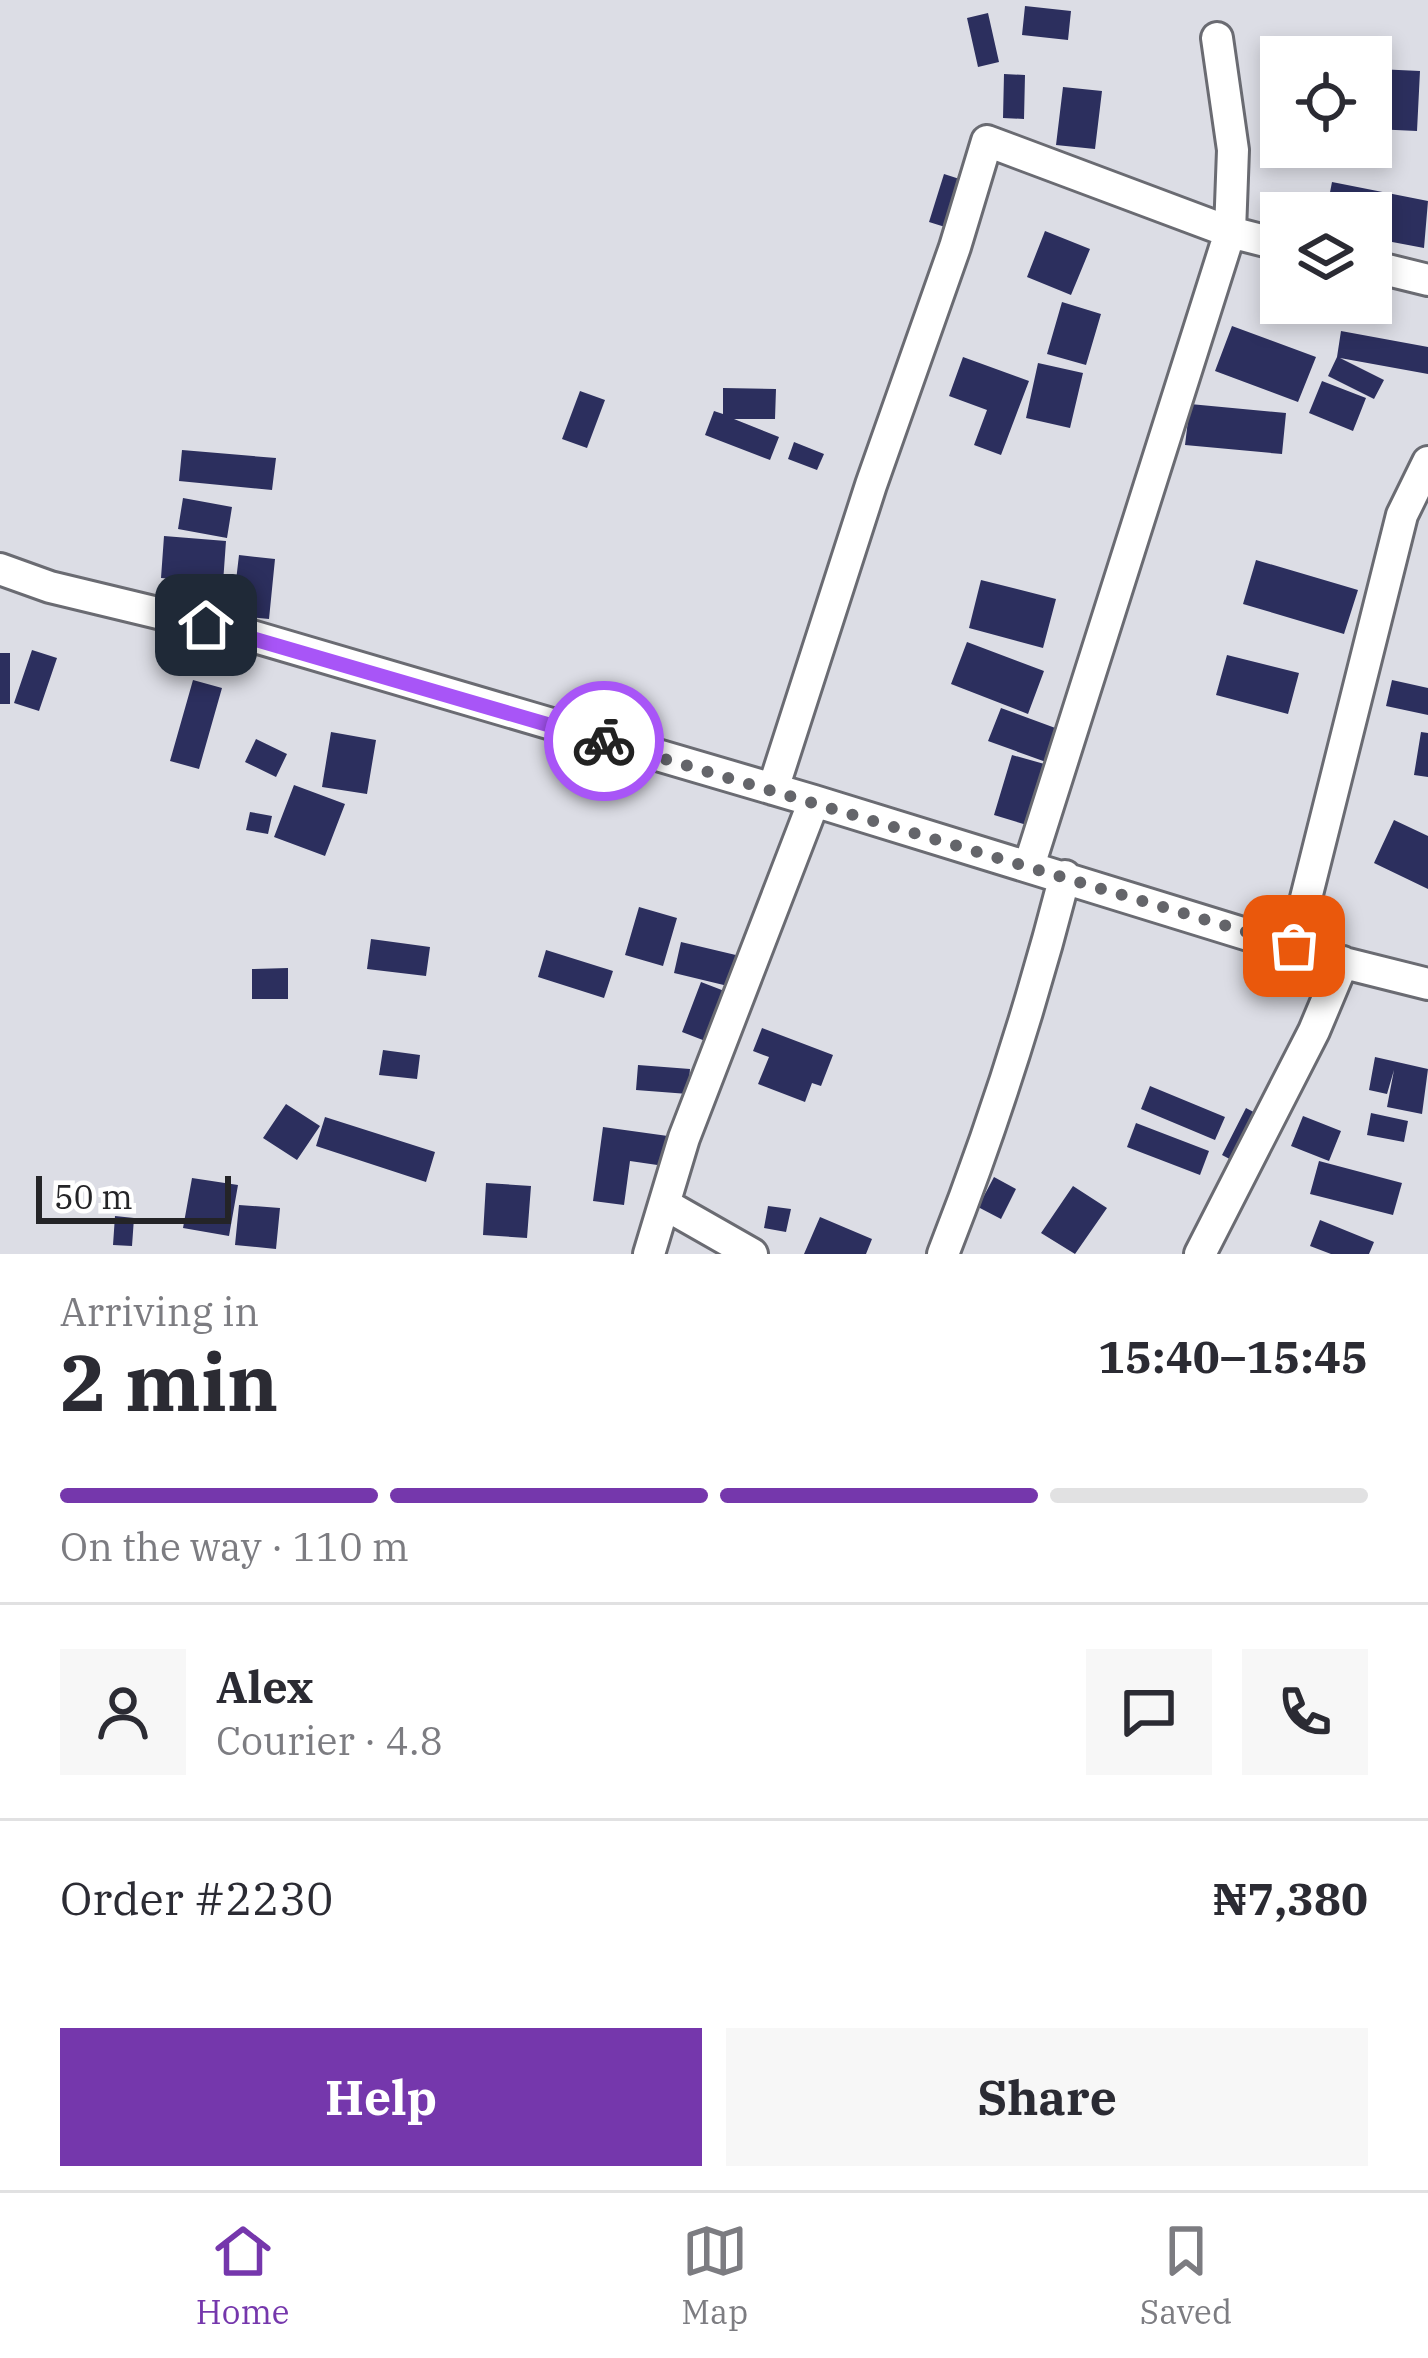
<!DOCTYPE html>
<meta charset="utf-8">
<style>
body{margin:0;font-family:"IBM Plex Serif",serif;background:#f7f7f7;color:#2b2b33;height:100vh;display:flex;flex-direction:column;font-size:45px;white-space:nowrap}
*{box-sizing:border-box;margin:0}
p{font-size:39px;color:#7c7c81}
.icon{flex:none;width:66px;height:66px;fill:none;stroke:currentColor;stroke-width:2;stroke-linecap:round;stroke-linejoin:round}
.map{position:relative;height:1254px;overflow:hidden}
.details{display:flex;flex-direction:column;background:#fff;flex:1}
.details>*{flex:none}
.fabs{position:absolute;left:1260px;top:36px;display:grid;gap:24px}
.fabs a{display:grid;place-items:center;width:132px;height:132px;border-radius:0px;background:#fff;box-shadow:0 6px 18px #0003;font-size:60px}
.scale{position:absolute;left:36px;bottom:30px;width:195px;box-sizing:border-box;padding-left:12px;border:6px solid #242427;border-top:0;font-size:33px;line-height:42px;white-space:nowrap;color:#242427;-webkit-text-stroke:9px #fff;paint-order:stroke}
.pin{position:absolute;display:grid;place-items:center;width:102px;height:102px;color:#fff;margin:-51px;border-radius:24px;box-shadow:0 6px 18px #0006}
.courier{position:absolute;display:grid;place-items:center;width:120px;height:120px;margin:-60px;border:9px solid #a855f7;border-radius:50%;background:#fff;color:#222;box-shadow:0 3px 15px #0007}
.overview em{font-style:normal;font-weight:700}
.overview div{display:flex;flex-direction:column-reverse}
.overview{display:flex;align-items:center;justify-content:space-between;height:204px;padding:0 60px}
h1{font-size:78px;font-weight:700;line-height:90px}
.bar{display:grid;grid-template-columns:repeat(4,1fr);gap:18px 12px;align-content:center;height:144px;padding:0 60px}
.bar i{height:15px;border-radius:9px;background:#e1e1e2}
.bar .on{background:#7537ac}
.bar p{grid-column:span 4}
.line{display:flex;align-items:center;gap:30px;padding:0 60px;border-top:3px solid #e1e1e2}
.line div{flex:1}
.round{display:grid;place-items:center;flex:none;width:126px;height:126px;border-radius:0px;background:#f7f7f7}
.primary-button{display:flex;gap:24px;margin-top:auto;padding:24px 60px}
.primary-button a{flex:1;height:138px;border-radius:0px;background:#7537ac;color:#fff;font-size:48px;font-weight:700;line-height:138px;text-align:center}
.primary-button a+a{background:#f7f7f7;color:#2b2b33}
.dock{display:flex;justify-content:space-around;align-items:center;height:168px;border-top:3px solid #e1e1e2;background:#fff;font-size:33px;color:#7c7c81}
.dock a{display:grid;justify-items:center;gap:6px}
.dock .on{color:#7537ac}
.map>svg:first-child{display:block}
.building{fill:#2c2f5e}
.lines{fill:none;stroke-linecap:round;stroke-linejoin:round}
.minor-casing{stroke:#6a6b72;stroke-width:36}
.minor{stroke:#fff;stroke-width:30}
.done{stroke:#64656a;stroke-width:12;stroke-dasharray:0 21.6}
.route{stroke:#a855f7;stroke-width:15}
</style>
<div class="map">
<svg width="1428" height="1254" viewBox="0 0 1428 1254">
<rect width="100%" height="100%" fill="#dcdde5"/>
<path class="building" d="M 1025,6 L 1071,11 L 1068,40 L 1022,35 Z
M 988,13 L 999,62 L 978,67 L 967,18 Z
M 1377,69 L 1420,71 L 1417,131 L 1374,129 Z
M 1004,74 L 1025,75 L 1024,119 L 1003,118 Z
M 1063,87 L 1102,91 L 1095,149 L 1056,145 Z
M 944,174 L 972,183 L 958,231 L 929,222 Z
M 1332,182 L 1428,201 L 1424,248 L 1371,238 L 1371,213 L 1326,213 Z
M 1045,231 L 1090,249 L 1071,295 L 1027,277 Z
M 1062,302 L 1101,314 L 1086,365 L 1047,354 Z
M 1232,326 L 1316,357 L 1298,402 L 1215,371 Z
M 1341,331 L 1428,347 L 1428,374 L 1340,358 L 1384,380 L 1374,399 L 1328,376 L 1337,357 Z
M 963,357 L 1029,381 L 1001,455 L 974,445 L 987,410 L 949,396 Z
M 1038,363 L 1083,373 L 1070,428 L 1026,418 Z
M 1322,381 L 1366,398 L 1353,431 L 1309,413 Z
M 723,388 L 776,389 L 775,419 L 734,419 L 779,437 L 770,460 L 705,435 L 714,411 L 723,414 Z
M 580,391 L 605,400 L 587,448 L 562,439 Z
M 1190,404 L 1286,413 L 1282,454 L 1185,445 Z
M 794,442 L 824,454 L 817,470 L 788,459 Z
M 182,450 L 276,458 L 272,490 L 179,481 Z
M 183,498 L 232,507 L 227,538 L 178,529 Z
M 164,536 L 226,541 L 223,583 L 161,578 Z
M 239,555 L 275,559 L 269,619 L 232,615 Z
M 1256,560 L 1358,590 L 1344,634 L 1243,604 Z
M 981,580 L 1056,599 L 1043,648 L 969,628 Z
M 967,642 L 1044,671 L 1028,714 L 951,684 Z
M 32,650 L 57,658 L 39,711 L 14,703 Z
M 0,653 L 10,653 L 10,704 L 0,704 Z
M 1227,655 L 1299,673 L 1288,714 L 1216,695 Z
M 193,680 L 222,688 L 199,769 L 170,761 Z
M 1392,680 L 1428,688 L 1428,715 L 1386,706 Z
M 1001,708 L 1058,729 L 1046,762 L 988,741 Z
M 331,732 L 376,740 L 367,794 L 322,787 Z
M 1421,732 L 1428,733 L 1428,777 L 1414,775 Z
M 256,739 L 287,754 L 276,777 L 245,762 Z
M 1012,755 L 1048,765 L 1030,826 L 994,815 Z
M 294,785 L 345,804 L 325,856 L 274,837 Z
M 250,812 L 272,816 L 268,834 L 246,830 Z
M 1394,820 L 1428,836 L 1428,889 L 1374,863 Z
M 639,907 L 677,918 L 663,966 L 625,955 Z
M 371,939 L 430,947 L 426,976 L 367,969 Z
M 681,942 L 740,956 L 732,987 L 674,973 Z
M 546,950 L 613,971 L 604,998 L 538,977 Z
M 288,968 L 288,999 L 252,999 L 252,969 Z
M 701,982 L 727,992 L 708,1042 L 682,1032 Z
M 762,1028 L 833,1055 L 821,1086 L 812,1083 L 805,1102 L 758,1084 L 769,1057 L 753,1051 Z
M 383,1050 L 420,1055 L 417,1079 L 379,1075 Z
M 1375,1057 L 1428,1069 L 1422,1114 L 1387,1107 L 1394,1070 L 1387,1094 L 1369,1090 Z
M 638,1065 L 690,1069 L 688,1094 L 636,1090 Z
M 1150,1086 L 1225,1117 L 1215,1140 L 1141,1109 Z
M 286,1104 L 320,1126 L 297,1160 L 263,1138 Z
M 1246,1108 L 1265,1118 L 1241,1165 L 1222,1155 Z
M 1371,1113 L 1408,1121 L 1404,1142 L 1367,1135 Z
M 1303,1116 L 1341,1131 L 1329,1161 L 1291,1146 Z
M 325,1117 L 435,1152 L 426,1182 L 316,1146 Z
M 1136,1123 L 1209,1151 L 1200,1175 L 1127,1147 Z
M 603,1127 L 675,1137 L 671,1167 L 630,1161 L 624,1205 L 593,1201 Z
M 1319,1161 L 1402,1183 L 1393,1215 L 1310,1194 Z
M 994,1177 L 1016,1189 L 1001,1219 L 978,1207 Z
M 192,1178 L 238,1185 L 229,1236 L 183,1228 Z
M 486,1183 L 531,1186 L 527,1238 L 483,1235 Z
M 1073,1186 L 1107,1208 L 1075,1254 L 1041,1233 Z
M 239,1205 L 280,1208 L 276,1249 L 235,1245 Z
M 768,1206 L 791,1209 L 786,1232 L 764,1228 Z
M 115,1216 L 134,1218 L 132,1246 L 113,1245 Z
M 820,1217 L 872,1239 L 866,1254 L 804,1254 Z
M 1320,1220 L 1374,1242 L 1369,1254 L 1331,1254 L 1310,1246 Z"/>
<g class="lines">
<g class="minor-casing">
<path id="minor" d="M 1371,266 L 1428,280
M 0,569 L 50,587 L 245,634 L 814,801 L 1320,957 L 1428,984
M 773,789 L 871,485 L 955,247 L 987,141 L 1230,232 L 1281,245
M 1029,866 L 1230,232 L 1233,150 L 1217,38
M 1294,946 L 1402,515 L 1428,462
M 666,1205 L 752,1254
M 649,1254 L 684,1138 L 814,801
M 943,1254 C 993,1127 1031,1008 1065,876
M 1200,1254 L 1314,1031 L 1343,962"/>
</g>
<use href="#minor" class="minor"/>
</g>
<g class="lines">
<path class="done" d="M 604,741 L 1294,946"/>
<path class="route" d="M 206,625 L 604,741"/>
</g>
</svg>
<div class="fabs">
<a><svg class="icon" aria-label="locate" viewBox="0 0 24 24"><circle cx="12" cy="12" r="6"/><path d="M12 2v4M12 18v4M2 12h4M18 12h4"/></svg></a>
<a><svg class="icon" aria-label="layers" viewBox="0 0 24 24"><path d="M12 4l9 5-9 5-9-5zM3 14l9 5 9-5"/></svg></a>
</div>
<div class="scale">50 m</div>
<div class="pin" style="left:1294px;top:946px;background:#ea580c"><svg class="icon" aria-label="bag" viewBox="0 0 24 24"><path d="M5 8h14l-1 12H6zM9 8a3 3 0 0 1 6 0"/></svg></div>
<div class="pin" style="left:206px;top:625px;background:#1f2937"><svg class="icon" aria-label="home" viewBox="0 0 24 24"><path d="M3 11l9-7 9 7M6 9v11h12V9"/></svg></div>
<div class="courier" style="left:604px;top:741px"><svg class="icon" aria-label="bike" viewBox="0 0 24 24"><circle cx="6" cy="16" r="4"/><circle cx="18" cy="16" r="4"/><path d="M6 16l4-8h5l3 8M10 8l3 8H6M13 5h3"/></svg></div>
</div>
<section class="details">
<div class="overview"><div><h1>2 min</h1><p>Arriving in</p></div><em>15:40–15:45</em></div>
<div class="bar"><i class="on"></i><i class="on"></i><i class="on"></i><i></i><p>On the way · 110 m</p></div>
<div class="line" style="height:216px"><a class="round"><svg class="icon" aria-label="person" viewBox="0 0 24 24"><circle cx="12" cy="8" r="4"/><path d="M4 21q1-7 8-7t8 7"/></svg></a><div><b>Alex</b><p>Courier · 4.8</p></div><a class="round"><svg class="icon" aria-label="chat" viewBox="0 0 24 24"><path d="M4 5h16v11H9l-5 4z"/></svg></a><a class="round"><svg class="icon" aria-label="phone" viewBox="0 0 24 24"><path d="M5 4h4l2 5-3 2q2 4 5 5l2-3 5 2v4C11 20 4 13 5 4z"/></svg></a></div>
<div class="line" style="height:156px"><div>Order #2230</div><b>₦7,380</b></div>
<div class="primary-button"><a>Help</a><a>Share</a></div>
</section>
<nav class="dock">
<a class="on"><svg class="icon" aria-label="home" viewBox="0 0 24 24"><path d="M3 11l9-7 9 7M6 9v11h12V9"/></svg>Home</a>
<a><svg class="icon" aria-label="map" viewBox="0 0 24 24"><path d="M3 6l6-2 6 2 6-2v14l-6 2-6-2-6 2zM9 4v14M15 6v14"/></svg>Map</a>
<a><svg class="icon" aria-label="saved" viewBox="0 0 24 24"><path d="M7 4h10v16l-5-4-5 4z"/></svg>Saved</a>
</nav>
